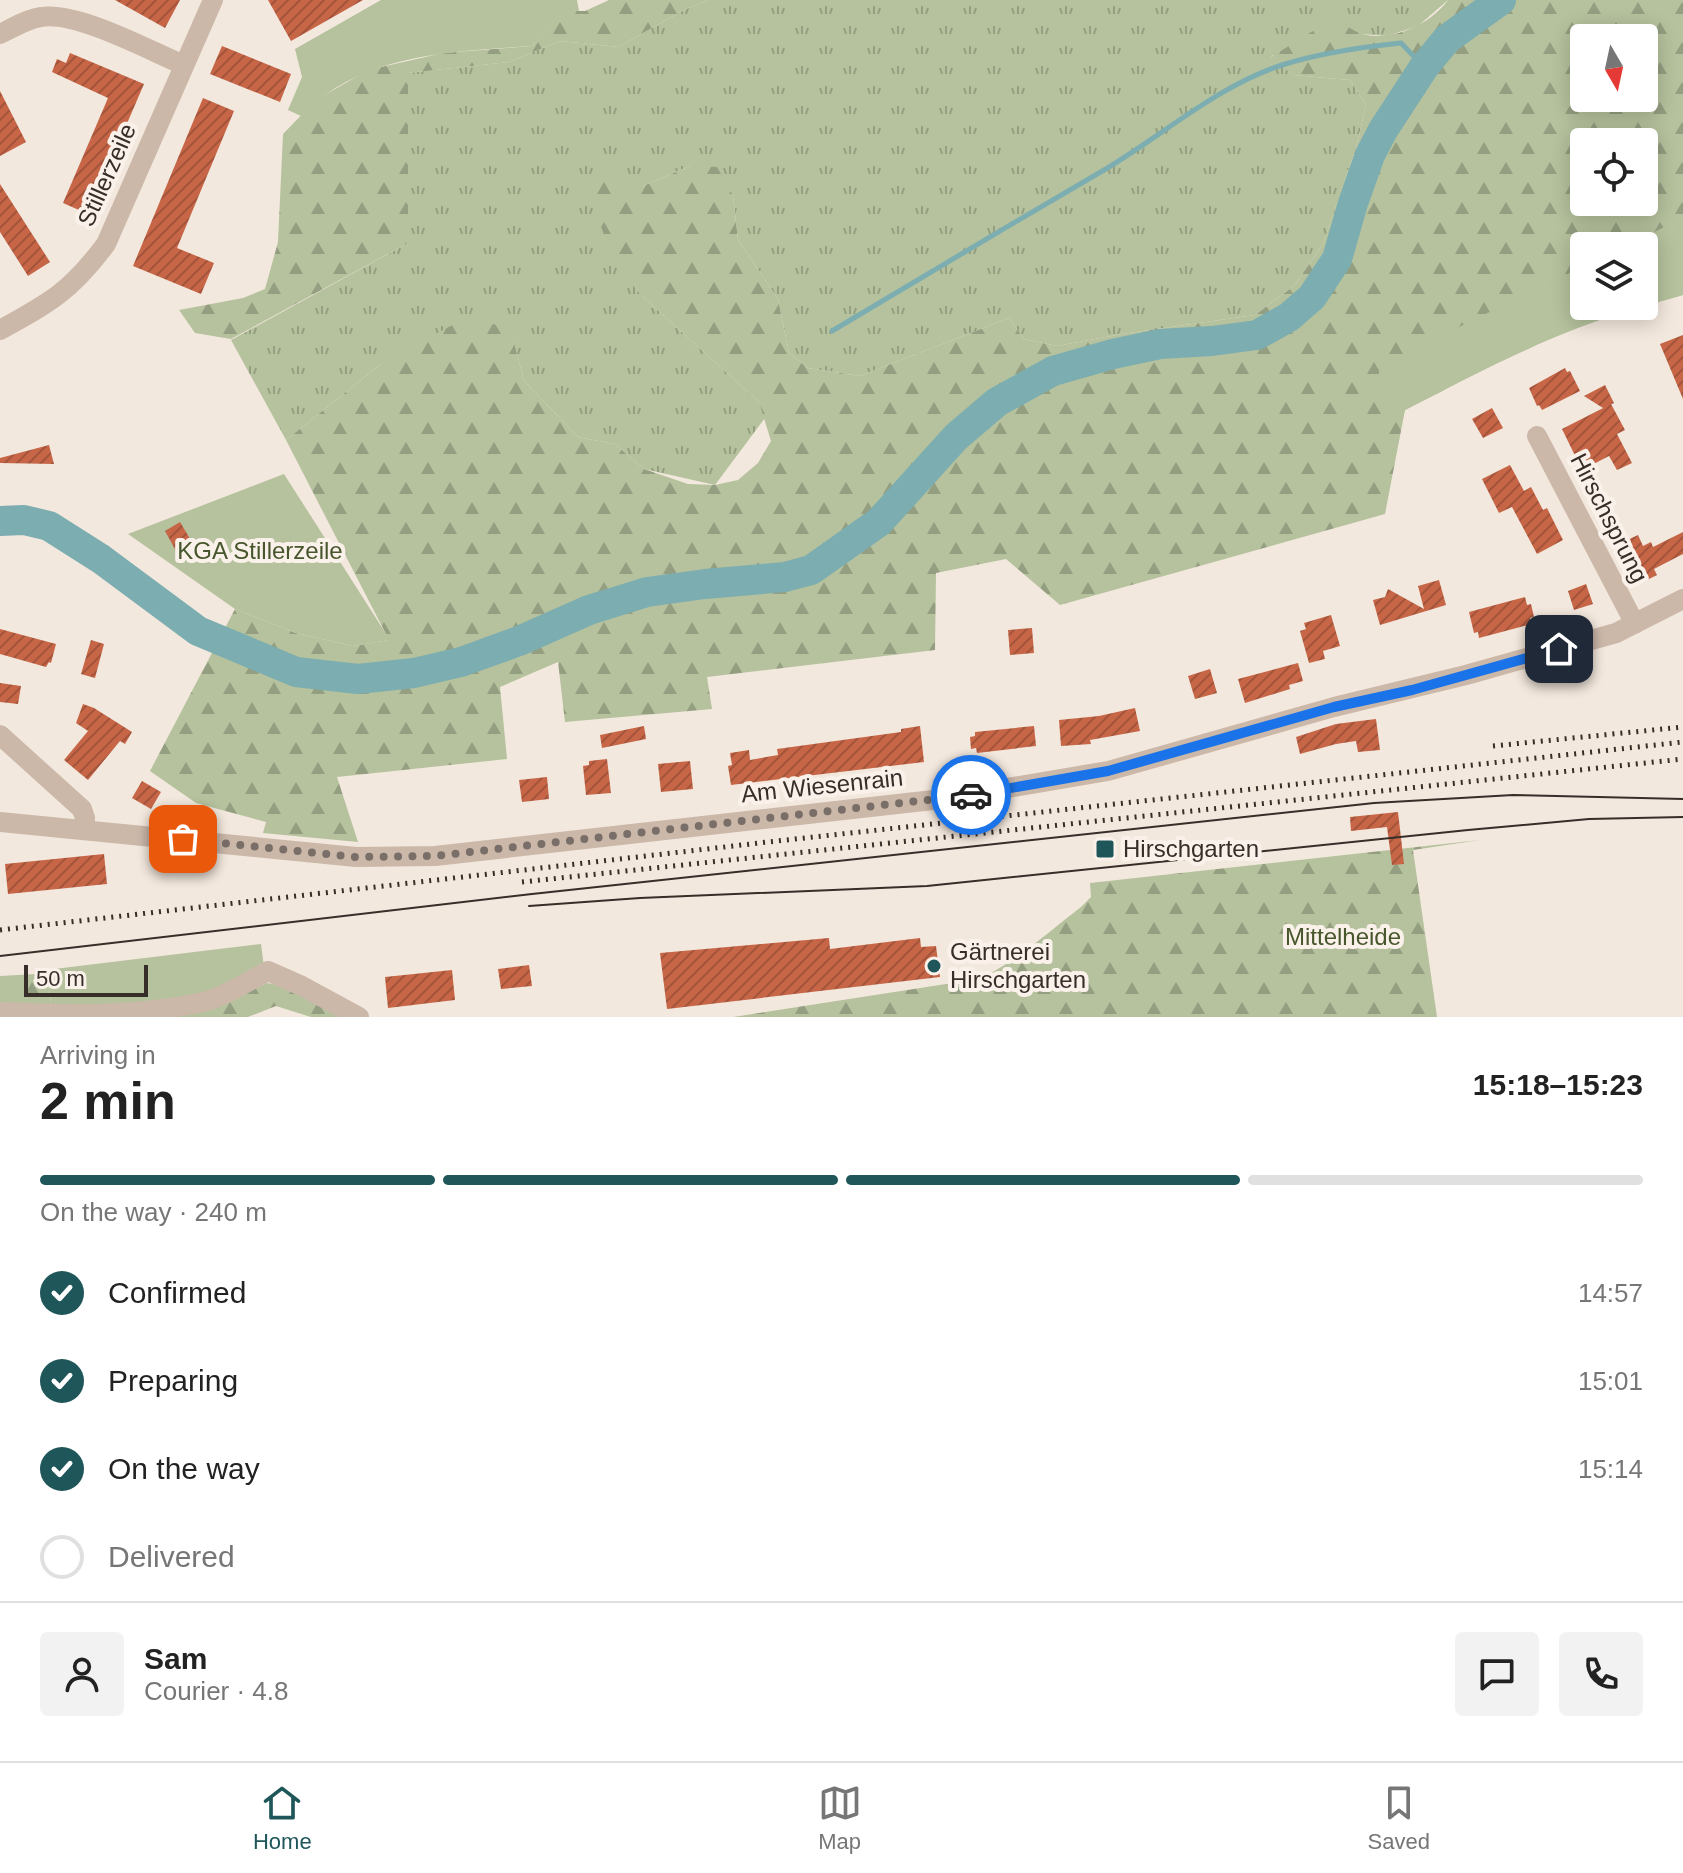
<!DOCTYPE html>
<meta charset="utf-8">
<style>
body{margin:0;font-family:Arial,sans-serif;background:#f2f2f2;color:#222;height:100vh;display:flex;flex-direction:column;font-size:30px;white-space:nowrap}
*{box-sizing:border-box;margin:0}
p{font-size:26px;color:#767676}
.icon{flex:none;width:44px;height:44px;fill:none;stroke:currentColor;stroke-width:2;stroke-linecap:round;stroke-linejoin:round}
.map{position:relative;height:1017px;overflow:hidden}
.details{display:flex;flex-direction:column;background:#fff;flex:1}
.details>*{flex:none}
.needle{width:52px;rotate:171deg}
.tools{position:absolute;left:1570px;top:24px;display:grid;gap:16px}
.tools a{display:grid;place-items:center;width:88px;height:88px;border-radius:8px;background:#fff;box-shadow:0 4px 20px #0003;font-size:40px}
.scale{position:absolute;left:24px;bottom:20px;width:124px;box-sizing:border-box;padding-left:8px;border:4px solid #382e29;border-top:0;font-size:22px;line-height:28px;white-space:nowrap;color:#382e29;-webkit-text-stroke:6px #faf2ea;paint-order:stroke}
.pin{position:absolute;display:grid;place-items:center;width:68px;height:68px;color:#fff;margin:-34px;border-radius:16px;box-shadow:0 4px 12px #0006}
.courier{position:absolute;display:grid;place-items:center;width:80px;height:80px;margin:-40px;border:6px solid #1a73e8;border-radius:50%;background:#fff;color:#222;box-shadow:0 2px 10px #0007}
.head em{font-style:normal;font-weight:700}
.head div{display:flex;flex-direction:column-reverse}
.head{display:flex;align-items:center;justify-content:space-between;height:136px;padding:0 40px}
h1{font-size:52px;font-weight:700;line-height:60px}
.bar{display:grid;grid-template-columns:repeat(4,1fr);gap:12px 8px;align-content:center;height:96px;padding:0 40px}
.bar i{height:10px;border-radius:6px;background:#e0e0e0}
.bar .active{background:#1e565a}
.bar p{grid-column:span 4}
.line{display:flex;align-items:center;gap:20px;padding:0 40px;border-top:2px solid #e0e0e0}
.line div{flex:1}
.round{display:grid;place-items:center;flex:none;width:84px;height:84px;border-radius:8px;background:#f2f2f2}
ol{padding:0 40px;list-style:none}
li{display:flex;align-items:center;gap:24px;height:88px}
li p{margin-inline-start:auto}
li .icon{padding:8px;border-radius:50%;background:#1e565a;color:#fff;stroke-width:4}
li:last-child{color:#767676}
li i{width:44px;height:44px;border:4px solid #e0e0e0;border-radius:50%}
.menu{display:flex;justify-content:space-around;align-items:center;height:112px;border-top:2px solid #e0e0e0;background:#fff;font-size:22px;color:#767676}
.menu a{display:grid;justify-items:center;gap:4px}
.menu .active{color:#1e565a}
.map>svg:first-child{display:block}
.grass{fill:url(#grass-tufts)}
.forest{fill:url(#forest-firs);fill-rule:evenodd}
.garden{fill:#b5c29d}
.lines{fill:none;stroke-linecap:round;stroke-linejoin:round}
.stream{stroke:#7cadb0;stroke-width:5}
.river{stroke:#7cadb0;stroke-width:30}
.building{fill:url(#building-hatch)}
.minor{stroke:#cbb8a9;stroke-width:20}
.tram{stroke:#382e29;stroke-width:2}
.rail{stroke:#382e29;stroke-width:5;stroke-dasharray:2 6;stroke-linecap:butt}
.done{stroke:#796f68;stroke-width:8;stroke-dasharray:0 14.4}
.route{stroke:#1a73e8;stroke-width:10}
.poi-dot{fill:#1e565a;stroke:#faf2ea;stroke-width:3}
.labels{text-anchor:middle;stroke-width:8;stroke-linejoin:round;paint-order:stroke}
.street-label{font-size:24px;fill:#382e29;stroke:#faf2ea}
.park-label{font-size:24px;fill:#47562c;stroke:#faf2ea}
.poi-label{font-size:24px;fill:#382e29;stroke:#faf2ea;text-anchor:start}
</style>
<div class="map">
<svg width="1683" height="1017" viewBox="0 0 1683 1017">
<defs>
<pattern id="grass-tufts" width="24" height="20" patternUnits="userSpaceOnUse" patternTransform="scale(2)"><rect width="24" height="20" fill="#b5c29d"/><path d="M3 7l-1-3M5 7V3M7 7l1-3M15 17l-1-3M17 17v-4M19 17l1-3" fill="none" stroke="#949e80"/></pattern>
<pattern id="forest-firs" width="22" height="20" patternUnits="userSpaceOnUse" patternTransform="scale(2)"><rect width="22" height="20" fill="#b5c29d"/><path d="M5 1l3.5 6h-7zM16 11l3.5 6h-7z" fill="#949e80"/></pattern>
<pattern id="building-hatch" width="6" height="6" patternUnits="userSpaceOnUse" patternTransform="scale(2)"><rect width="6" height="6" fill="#c76647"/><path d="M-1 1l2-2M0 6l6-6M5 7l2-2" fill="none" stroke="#a3543b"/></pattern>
</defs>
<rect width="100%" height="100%" fill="#f3e8dd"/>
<path class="grass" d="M 709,0 L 1448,0 L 1418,26 L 1387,36 L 1361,34 L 1271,56 L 1293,75 L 1350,80 L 1366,105 L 1356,148 L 1323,244 L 1294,286 L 1255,315 L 1122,334 L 1057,346 L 1024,339 L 1009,318 L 860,376 L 808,368 L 789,353 L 778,299 L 738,240 L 733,196 L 690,166 L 643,186 L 642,296 L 759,402 L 765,418 L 715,485 L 644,469 L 615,444 L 578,437 L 524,381 L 514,342 L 382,363 L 286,440 L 231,340 L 408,243 L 407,73 L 509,62 L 560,41 L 618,47 L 686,9 Z"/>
<path class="forest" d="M 609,0 L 709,0 L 686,9 L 618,47 L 560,41 L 509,62 L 408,73 L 408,243 L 231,339 L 195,333 L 179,310 L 243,298 L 265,289 L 278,242 L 283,134 L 316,100 L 368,70 L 443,53 L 532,46 L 564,11 L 585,11 Z
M 1448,0 L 1683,0 L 1683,295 L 1644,306 L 1644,246 L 1584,246 L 1584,306 L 1644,306 C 1559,329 1483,370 1405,410 L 1385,514 L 1060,605 L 1006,559 L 936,573 L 935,650 L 707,677 L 712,709 L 565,722 L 558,662 L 500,687 L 507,759 L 337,777 L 358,842 L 263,833 L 266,822 L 196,803 L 150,771 L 235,609 L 296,633 L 353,646 L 389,640 L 286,440 L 382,363 L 471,315 L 496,325 L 514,342 L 524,381 L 578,437 L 615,444 L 644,469 L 688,484 L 715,485 L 738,480 L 758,463 L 771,441 L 759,402 L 642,296 L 615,265 L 587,188 L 599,177 L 643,186 L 690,166 L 718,167 L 733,196 L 738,240 L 778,299 L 789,353 L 808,368 L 860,376 L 1009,318 L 1024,339 L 1057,346 L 1122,334 L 1255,315 L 1294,286 L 1323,244 L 1356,148 L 1366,105 L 1350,80 L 1293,75 L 1271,57 L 1334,18 C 1343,23 1353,31 1362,34 C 1392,42 1431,24 1448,0 ZM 1584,38 L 1644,38 L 1644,98 L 1584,98 ZM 1584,142 L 1644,142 L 1644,202 L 1584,202 Z
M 1480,840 L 1413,850 L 1437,1017 L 733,1017 L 959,982 C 985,989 1057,925 1081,907 L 1091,897 L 1090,883 Z
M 46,970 L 52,1009 L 0,1002 L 0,976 L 35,974 Z
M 267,983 L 289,987 L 344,1017 L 311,1017 L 276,1006 L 248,1017 L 174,1017 L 207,1009 Z"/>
<path class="garden" d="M 381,0 L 577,0 L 579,11 L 564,12 L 532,46 C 450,52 362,53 301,116 L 288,110 L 302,77 L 295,49 Z
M 1683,218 L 1683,295 L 1644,306 L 1644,246 L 1625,246 Z
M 1584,266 L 1584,306 L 1644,306 C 1559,329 1483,370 1405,410 L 1400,428 L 1379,389 L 1379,366 Z
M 284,474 L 390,640 L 353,646 L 296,633 L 235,609 L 128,534 Z
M 261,944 L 264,967 L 209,994 L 161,1009 L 52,1009 L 46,970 Z"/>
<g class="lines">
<path class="stream" d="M 832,331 C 922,277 1013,223 1104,170 C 1162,136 1217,86 1282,65 C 1320,53 1362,47 1401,43 L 1424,67"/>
<path class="river" d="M 0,521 L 24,520 L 49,526 L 101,559 L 198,631 L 296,672 L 358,679 L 414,673 L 461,662 L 519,641 L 589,610 L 647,592 L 705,584 L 785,577 L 811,570 L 879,522 L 956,437 L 997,402 L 1053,371 L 1113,354 L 1160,344 L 1212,341 L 1257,335 L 1289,317 L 1312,297 L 1337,259 L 1353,203 L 1370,155 L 1383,130 L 1424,67 L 1447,39 L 1501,0"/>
</g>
<path class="building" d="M 115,0 L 180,0 L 165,28 Z
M 268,0 L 363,0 L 291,41 Z
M 222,46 L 291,74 L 280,102 L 210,74 Z
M 70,53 L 144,84 L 88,214 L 63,203 L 108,98 L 52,72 L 57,59 L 66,63 Z
M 0,91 L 26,142 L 0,156 Z
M 203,98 L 234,111 L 177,248 L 214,263 L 201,294 L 133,266 Z
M 0,184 L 50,262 L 28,276 L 0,232 Z
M 1683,335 L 1683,399 L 1660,344 Z
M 1565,368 L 1567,372 L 1570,371 L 1580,391 L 1542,410 L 1539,405 L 1537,406 L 1529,388 Z
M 1605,385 L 1614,403 L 1603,408 L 1584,396 Z
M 1611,404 L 1625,430 L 1617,434 L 1632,463 L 1617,470 L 1609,456 L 1582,470 L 1562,429 Z
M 1492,408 L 1503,428 L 1483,438 L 1472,419 Z
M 49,445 L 54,464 L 0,463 L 0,458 Z
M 1510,465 L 1524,491 L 1531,487 L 1543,510 L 1547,508 L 1563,540 L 1537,554 L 1512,507 L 1499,513 L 1482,479 Z
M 180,522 L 192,542 L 176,551 L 165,531 Z
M 1683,532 L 1683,554 L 1654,569 L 1657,575 L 1641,583 L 1621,543 L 1638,535 L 1643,546 L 1651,542 L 1653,547 Z
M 1439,580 L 1446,605 L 1380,625 L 1373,600 L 1385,597 L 1388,589 L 1424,609 L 1418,586 Z
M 1586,584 L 1593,604 L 1574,610 L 1568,591 Z
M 1525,597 L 1527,605 L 1531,604 L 1534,617 L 1530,618 L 1532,624 L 1479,638 L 1478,632 L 1474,633 L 1469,612 Z
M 1331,615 L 1340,646 L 1323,651 L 1325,659 L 1309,663 L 1300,631 L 1306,629 L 1304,623 Z
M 1032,628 L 1034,653 L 1010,655 L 1008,630 Z
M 0,629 L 56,644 L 51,663 L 49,662 L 46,667 L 0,654 Z
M 91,640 L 104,644 L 95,678 L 81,674 Z
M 1298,663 L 1303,681 L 1289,685 L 1290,689 L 1245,703 L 1238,679 Z
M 1210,669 L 1217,693 L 1195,699 L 1188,676 Z
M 0,683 L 21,686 L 18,704 L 0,702 Z
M 83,704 L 94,708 L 132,732 L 125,744 L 120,741 L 88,780 L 64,760 L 88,731 L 76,723 Z
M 1135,708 L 1140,731 L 1090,740 L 1091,744 L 1061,746 L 1059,720 L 1099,716 Z
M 1376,719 L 1380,750 L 1358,752 L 1356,741 L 1336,744 L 1300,754 L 1296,737 L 1336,724 Z
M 644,726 L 646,739 L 602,748 L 600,735 Z
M 920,726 L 924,762 L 731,785 L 728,766 L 732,765 L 730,753 L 749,750 L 750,760 L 778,755 L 777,749 L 901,732 L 901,729 Z
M 1034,726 L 1036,746 L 977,753 L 976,748 L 971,749 L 970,737 L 975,736 L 975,732 Z
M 607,759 L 611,793 L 586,795 L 583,766 L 589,765 L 589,761 Z
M 690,761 L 693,789 L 661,792 L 658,764 Z
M 547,777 L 549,799 L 522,802 L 519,780 Z
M 142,781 L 161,792 L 151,809 L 132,798 Z
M 1398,812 L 1404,864 L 1392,865 L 1387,827 L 1351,831 L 1350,817 Z
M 104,854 L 107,884 L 8,894 L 5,864 Z
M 829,938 L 830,949 L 920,938 L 921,947 L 936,946 L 940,977 L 667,1009 L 660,953 Z
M 529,965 L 532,986 L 501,989 L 498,969 Z
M 452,970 L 455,1000 L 388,1008 L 385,977 Z"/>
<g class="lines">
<path class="minor" d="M 0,34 C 13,28 26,19 41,17 C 77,11 148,50 184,65
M 0,330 C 51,302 71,291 106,244 L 213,0
M 1537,436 L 1635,624
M 0,735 L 82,809 L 85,818 L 84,829
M 0,822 L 356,857 L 435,856 L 942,799 L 1108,771 L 1334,707 L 1466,675 L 1616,633 L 1683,599
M 0,1012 C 70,1015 140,1017 207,1001 C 228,995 248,981 268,971 L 302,986 L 359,1017"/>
<path class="tram" d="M 529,906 L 640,898 L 927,886 L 1468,830 L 1589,819 L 1683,817
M 0,956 L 532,894 L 1374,803 L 1513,795 L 1683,799"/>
<path class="rail" d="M 1493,746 L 1683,727
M 522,882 L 1683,759
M 0,930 L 768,842 L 1683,742"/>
</g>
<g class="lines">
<path class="done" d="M 183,839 L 356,857 L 435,856 L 971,795"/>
<path class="route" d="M 971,795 L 1108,771 L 1334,707 L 1412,690 L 1559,649"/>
</g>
<g class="poi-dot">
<rect x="1095" y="839" width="20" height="20" rx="4"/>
<circle cx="934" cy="966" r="8"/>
</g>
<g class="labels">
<g class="street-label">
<text transform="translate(107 175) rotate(-66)" y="8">Stillerzeile</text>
<text transform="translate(1609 518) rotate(63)" y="8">Hirschsprung</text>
<text transform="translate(822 786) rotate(-6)" y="8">Am Wiesenrain</text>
</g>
<g class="park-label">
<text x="260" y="559">KGA Stillerzeile</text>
<text x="1343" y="945">Mittelheide</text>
</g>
<g class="poi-label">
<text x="1123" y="857">Hirschgarten</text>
<text x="950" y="960">Gärtnerei<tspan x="950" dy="28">Hirschgarten</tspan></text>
</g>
</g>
</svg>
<div class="tools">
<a><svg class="needle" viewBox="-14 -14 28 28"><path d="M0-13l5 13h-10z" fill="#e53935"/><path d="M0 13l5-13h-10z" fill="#767676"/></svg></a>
<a><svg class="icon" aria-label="locate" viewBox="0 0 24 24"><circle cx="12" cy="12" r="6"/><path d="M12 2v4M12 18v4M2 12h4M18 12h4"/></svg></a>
<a><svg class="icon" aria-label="layers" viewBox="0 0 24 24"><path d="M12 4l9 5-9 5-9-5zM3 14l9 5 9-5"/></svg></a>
</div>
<div class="scale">50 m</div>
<div class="pin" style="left:183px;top:839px;background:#ea580c"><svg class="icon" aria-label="bag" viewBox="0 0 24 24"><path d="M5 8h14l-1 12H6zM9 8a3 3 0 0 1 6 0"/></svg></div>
<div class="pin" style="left:1559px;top:649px;background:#1f2937"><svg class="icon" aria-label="home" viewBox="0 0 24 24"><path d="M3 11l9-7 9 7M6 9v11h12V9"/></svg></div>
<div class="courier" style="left:971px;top:795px"><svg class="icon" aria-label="car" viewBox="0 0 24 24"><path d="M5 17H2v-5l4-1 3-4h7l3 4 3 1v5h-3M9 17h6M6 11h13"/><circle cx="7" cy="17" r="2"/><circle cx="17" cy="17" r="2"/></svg></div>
</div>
<section class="details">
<div class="head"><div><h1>2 min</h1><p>Arriving in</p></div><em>15:18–15:23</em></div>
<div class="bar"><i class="active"></i><i class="active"></i><i class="active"></i><i></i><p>On the way · 240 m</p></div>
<ol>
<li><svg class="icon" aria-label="check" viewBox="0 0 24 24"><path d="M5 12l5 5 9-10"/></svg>Confirmed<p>14:57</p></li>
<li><svg class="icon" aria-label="check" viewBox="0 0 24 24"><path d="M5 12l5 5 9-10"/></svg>Preparing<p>15:01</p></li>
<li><svg class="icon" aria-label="check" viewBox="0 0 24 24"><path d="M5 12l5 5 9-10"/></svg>On the way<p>15:14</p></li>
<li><i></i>Delivered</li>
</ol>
<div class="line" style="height:144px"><a class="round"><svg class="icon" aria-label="person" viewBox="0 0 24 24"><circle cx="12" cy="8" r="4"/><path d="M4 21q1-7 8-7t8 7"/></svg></a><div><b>Sam</b><p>Courier · 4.8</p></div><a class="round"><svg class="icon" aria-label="chat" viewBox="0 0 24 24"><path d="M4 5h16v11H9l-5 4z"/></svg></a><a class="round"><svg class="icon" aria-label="phone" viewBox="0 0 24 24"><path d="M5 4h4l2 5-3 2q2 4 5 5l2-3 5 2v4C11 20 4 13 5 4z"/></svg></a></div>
</section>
<nav class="menu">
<a class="active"><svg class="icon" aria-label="home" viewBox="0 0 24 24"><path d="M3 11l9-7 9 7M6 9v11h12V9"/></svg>Home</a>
<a><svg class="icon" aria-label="map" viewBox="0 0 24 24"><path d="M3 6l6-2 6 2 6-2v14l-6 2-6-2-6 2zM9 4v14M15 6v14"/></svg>Map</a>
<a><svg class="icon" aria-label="saved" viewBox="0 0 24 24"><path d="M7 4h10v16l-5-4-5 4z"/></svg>Saved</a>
</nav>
